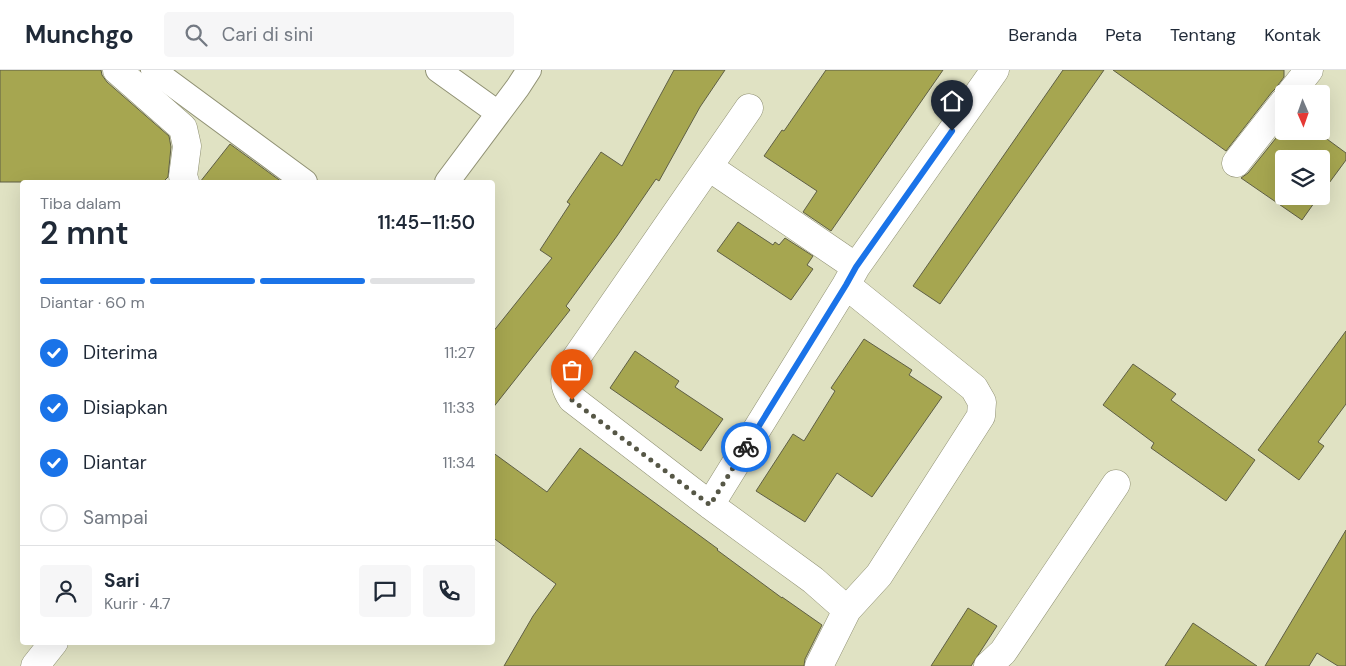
<!DOCTYPE html>
<html lang="id">
<meta charset="utf-8">
<style>
body{margin:0;font-family:"DM Sans",sans-serif;background:#f6f6f7;color:#1f2937;height:100vh;display:flex;flex-direction:column;font-size:19px;white-space:nowrap}
*{box-sizing:border-box;margin:0}
p{font-size:16px;color:#747a83}
.icon{flex:none;width:28px;height:28px;fill:none;stroke:currentColor;stroke-width:2;stroke-linecap:round;stroke-linejoin:round}
.map{position:relative;flex:1;overflow:hidden}
.sheet{position:absolute;left:20px;top:110px;width:475px;height:465px;display:flex;flex-direction:column;background:#fff;border-radius:5px;box-shadow:0 5px 20px #0002}
.sheet>*{flex:none}
.needle{width:32px;rotate:178deg}
.controls{position:absolute;left:1275px;top:15px;display:grid;gap:10px}
.controls a{display:grid;place-items:center;width:55px;height:55px;border-radius:5px;background:#fff;box-shadow:0 5px 20px #0002;font-size:25px}
.pin{position:absolute;display:grid;place-items:center;width:42px;height:42px;color:#fff;margin:-51px -21px;border-radius:50% 50% 50% 0;rotate:-45deg;box-shadow:0 0 5px #0007}
.pin .icon{rotate:45deg}
.courier{position:absolute;display:grid;place-items:center;width:50px;height:50px;margin:-25px;border:4px solid #1a73e8;border-radius:50%;background:#fff;color:#222;box-shadow:0 1px 6px #0007}
.summary em{font-style:normal;font-weight:600}
.summary div{display:flex;flex-direction:column-reverse}
.summary{display:flex;align-items:center;justify-content:space-between;height:85px;padding:0 20px}
h1{font-size:32px;font-weight:600;line-height:38px}
.bar{display:grid;grid-template-columns:repeat(4,1fr);gap:8px 5px;align-content:center;height:60px;padding:0 20px}
.bar i{height:6px;border-radius:4px;background:#e0e1e3}
.bar .current{background:#1a73e8}
.bar p{grid-column:span 4}
.line{display:flex;align-items:center;gap:12px;padding:0 20px;border-top:1px solid #e0e1e3}
.line div{flex:1}
.round{display:grid;place-items:center;flex:none;width:52px;height:52px;border-radius:5px;background:#f6f6f7}
ol{padding:0 20px;list-style:none}
li{display:flex;align-items:center;gap:15px;height:55px}
li p{margin-inline-start:auto}
li .icon{padding:5px;border-radius:50%;background:#1a73e8;color:#fff;stroke-width:4}
li:last-child{color:#747a83}
li i{width:28px;height:28px;border:2px solid #e0e1e3;border-radius:50%}
header{display:flex;align-items:center;gap:30px;box-sizing:border-box;height:70px;padding:0 25px;background:#fff;border-bottom:1px solid #e0e1e3}
header strong{font-size:24px}
nav{display:flex;gap:28px;margin-inline-start:auto;font-size:18px}
.search{width:350px;height:45px;background:#f6f6f7;display:flex;align-items:center;gap:12px;box-sizing:border-box;padding:0 18px;border-radius:5px;color:#747a83;font-size:19px}
.map>svg:first-child{display:block}
.building{fill:#a6a650;stroke:#5f5f45}
.lines{fill:none;stroke-linecap:round;stroke-linejoin:round}
.service-casing{stroke:#909174;stroke-width:26}
.minor-casing{stroke:#909174;stroke-width:29}
.service{stroke:#fff;stroke-width:24}
.minor{stroke:#fff;stroke-width:28}
.done{stroke:#565746;stroke-width:5;stroke-dasharray:0 9}
.route{stroke:#1a73e8;stroke-width:6}
</style>
<header>
<strong>Munchgo</strong>
<div class="search"><svg class="icon" aria-label="search" viewBox="0 0 24 24"><circle cx="10" cy="10" r="6"/><path d="M15 15l6 6"/></svg>Cari di sini</div>
<nav><a>Beranda</a><a>Peta</a><a>Tentang</a><a>Kontak</a></nav>
</header>
<div class="map">
<svg width="1346" height="596" viewBox="0 0 1346 596">
<rect width="100%" height="100%" fill="#e0e2c3"/>
<path class="building" d="M 0,0 L 101,0 L 102,5 L 107,12 L 169,66 L 171,77 L 168,107 L 163,112 L 0,112 Z
M 674,0 L 725,0 L 700,37 L 659,111 L 656,109 L 617,166 L 566,236 L 570,240 L 492,339 L 492,263 L 552,188 L 540,180 L 570,134 L 567,132 L 601,82 L 622,96 Z
M 826,0 L 943,0 L 831,161 L 803,142 L 817,121 L 764,86 L 782,60 L 784,61 Z
M 1063,0 L 1104,0 L 940,234 L 913,216 Z
M 1113,0 L 1284,0 L 1284,7 L 1275,19 L 1272,22 L 1226,81 Z
M 1284,58 L 1284,61 L 1316,61 L 1346,83 L 1346,90 L 1321,124 L 1321,89 L 1284,89 L 1284,126 L 1319,126 L 1302,150 L 1241,108 L 1248,103 Z
M 230,74 L 282,112 L 200,112 Z
M 738,152 L 773,175 L 775,172 L 779,175 L 785,168 L 813,186 L 807,195 L 813,199 L 791,230 L 717,181 Z
M 1346,261 L 1346,334 L 1318,372 L 1324,376 L 1299,410 L 1258,380 Z
M 864,269 L 912,300 L 909,305 L 942,327 L 872,427 L 837,403 L 805,452 L 756,421 L 793,364 L 804,371 L 835,321 L 831,318 Z
M 635,281 L 679,311 L 675,317 L 723,349 L 701,381 L 610,318 Z
M 1133,294 L 1176,324 L 1171,330 L 1255,390 L 1226,431 L 1151,378 L 1154,373 L 1103,335 Z
M 580,378 L 718,479 L 717,480 L 782,528 L 782,527 L 822,555 L 805,589 L 804,596 L 504,596 L 533,546 L 556,514 L 492,467 L 492,382 L 547,422 Z
M 1346,460 L 1346,596 L 1338,596 L 1317,583 L 1309,596 L 1265,596 Z
M 968,538 L 997,556 L 971,596 L 931,596 Z
M 1193,553 L 1257,596 L 1165,596 Z"/>
<g class="lines">
<g class="service-casing">
<path id="service" d="M 153,0 L 305,112
M 438,0 L 498,43
M 447,112 L 518,17 L 529,0"/>
</g>
<g class="minor-casing">
<path id="minor" d="M 117,0 L 183,58 L 187,76 L 183,106 L 185,112
M 1290,24 L 1309,0
M 749,38 L 567,301 C 563,312 566,320 572,329 L 710,435 L 813,510 L 847,540 L 879,505 L 981,346 L 982,332 L 974,318 L 846,215
M 1236,93 L 1284,32
M 709,97 L 856,197
M 710,435 L 846,215 L 856,197 L 995,0
M 35,596 L 54,572
M 819,596 L 847,540
M 988,596 L 1003,582 L 1116,414"/>
</g>
<use href="#service" class="service"/>
<use href="#minor" class="minor"/>
</g>
<g class="lines">
<path class="done" d="M 572,330 L 710,435 L 746,377"/>
<path class="route" d="M 746,377 L 846,215 L 856,197 L 952,61"/>
</g>
</svg>
<div class="controls">
<a><svg class="needle" viewBox="-14 -14 28 28"><path d="M0-13l5 13h-10z" fill="#e53935"/><path d="M0 13l5-13h-10z" fill="#747a83"/></svg></a>
<a><svg class="icon" aria-label="layers" viewBox="0 0 24 24"><path d="M12 4l9 5-9 5-9-5zM3 14l9 5 9-5"/></svg></a>
</div>
<div class="pin" style="left:572px;top:330px;background:#ea580c"><svg class="icon" aria-label="bag" viewBox="0 0 24 24"><path d="M5 8h14l-1 12H6zM9 8a3 3 0 0 1 6 0"/></svg></div>
<div class="pin" style="left:952px;top:61px;background:#1f2937"><svg class="icon" aria-label="home" viewBox="0 0 24 24"><path d="M3 11l9-7 9 7M6 9v11h12V9"/></svg></div>
<div class="courier" style="left:746px;top:377px"><svg class="icon" aria-label="bike" viewBox="0 0 24 24"><circle cx="6" cy="16" r="4"/><circle cx="18" cy="16" r="4"/><path d="M6 16l4-8h5l3 8M10 8l3 8H6M13 5h3"/></svg></div>
<section class="sheet">
<div class="summary"><div><h1>2 mnt</h1><p>Tiba dalam</p></div><em>11:45–11:50</em></div>
<div class="bar"><i class="current"></i><i class="current"></i><i class="current"></i><i></i><p>Diantar · 60 m</p></div>
<ol>
<li><svg class="icon" aria-label="check" viewBox="0 0 24 24"><path d="M5 12l5 5 9-10"/></svg>Diterima<p>11:27</p></li>
<li><svg class="icon" aria-label="check" viewBox="0 0 24 24"><path d="M5 12l5 5 9-10"/></svg>Disiapkan<p>11:33</p></li>
<li><svg class="icon" aria-label="check" viewBox="0 0 24 24"><path d="M5 12l5 5 9-10"/></svg>Diantar<p>11:34</p></li>
<li><i></i>Sampai</li>
</ol>
<div class="line" style="height:90px"><a class="round"><svg class="icon" aria-label="person" viewBox="0 0 24 24"><circle cx="12" cy="8" r="4"/><path d="M4 21q1-7 8-7t8 7"/></svg></a><div><b>Sari</b><p>Kurir · 4.7</p></div><a class="round"><svg class="icon" aria-label="chat" viewBox="0 0 24 24"><path d="M4 5h16v11H9l-5 4z"/></svg></a><a class="round"><svg class="icon" aria-label="phone" viewBox="0 0 24 24"><path d="M5 4h4l2 5-3 2q2 4 5 5l2-3 5 2v4C11 20 4 13 5 4z"/></svg></a></div>
</section>
</div>
